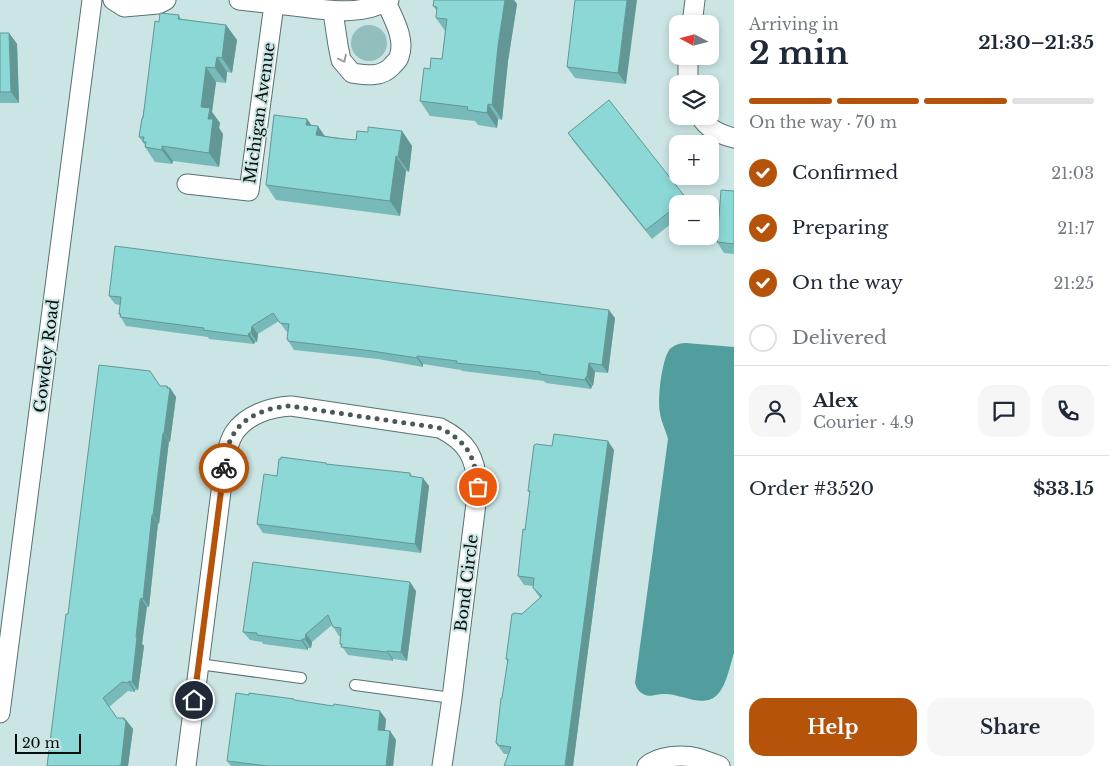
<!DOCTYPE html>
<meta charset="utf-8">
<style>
body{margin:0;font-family:"Libre Baskerville",serif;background:#f6f6f7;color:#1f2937;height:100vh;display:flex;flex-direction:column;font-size:19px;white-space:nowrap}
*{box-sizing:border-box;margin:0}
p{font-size:16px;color:#747a83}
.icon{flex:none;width:28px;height:28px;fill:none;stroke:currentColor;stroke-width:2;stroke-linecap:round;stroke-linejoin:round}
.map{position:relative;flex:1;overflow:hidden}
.drawer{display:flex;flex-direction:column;background:#fff;width:375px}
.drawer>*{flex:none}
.needle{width:32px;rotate:277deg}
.tools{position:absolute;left:669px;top:15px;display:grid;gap:10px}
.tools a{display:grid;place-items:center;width:50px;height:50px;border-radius:10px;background:#fff;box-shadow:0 2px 8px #0003;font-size:25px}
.scale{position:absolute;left:15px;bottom:12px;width:66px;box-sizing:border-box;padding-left:5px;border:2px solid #060e0e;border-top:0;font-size:14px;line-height:18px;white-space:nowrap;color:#060e0e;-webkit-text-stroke:4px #cae5e4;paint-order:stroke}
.pin{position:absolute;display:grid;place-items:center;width:42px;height:42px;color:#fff;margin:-21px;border:2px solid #fff;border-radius:50%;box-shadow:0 1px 5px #0007}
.courier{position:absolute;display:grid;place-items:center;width:50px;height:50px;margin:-25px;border:4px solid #b45309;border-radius:50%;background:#fff;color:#222;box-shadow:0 1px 6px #0007}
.overview em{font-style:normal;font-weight:800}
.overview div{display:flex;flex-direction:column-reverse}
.overview{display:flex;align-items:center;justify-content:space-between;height:85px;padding:0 15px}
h1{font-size:32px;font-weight:800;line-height:38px}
.bar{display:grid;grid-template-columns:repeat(4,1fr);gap:8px 5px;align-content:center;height:60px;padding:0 15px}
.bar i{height:6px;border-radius:4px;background:#e0e1e3}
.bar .current{background:#b45309}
.bar p{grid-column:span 4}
.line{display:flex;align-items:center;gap:12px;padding:0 15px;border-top:1px solid #e0e1e3}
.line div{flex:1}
.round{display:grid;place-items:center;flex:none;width:52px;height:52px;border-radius:15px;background:#f6f6f7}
ol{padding:0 15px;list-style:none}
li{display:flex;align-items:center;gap:15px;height:55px}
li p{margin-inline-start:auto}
li .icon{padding:5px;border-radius:50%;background:#b45309;color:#fff;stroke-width:4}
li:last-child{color:#747a83}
li i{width:28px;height:28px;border:2px solid #e0e1e3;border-radius:50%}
.action{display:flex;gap:10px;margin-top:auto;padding:10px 15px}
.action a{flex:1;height:58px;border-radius:15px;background:#b45309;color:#fff;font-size:20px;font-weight:800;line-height:58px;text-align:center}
.action a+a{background:#f6f6f7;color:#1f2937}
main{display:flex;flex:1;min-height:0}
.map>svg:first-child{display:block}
.green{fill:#92bebe}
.water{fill:#529d9d}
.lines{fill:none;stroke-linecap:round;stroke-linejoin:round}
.service-casing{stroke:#597171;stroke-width:12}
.minor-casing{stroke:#597171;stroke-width:21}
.service{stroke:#fff;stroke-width:10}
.minor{stroke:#fff;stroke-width:19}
.wall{fill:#78bab9}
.shaded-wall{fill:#629796}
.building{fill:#8cd8d7;stroke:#629796}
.oneway{stroke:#9b9f9f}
.done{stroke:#4b5959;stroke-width:5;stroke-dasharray:0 9}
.route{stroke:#b45309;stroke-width:6}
.labels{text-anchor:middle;stroke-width:4;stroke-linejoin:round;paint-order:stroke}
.street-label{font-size:16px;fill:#060e0e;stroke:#cae5e4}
</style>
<main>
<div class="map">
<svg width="734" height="766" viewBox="0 0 734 766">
<rect width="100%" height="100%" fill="#cae5e4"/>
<path class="green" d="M351 43a18 18 0 1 1 36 0a18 18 0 1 1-36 0Z"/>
<path class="water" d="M 686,343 L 734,347 L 734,653 C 730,665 726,688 716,696 C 702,708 679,693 664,694 C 657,694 651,697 645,695 C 639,692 637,689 635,683 L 668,439 C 666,430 661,422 660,413 C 657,401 662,355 671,348 C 676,344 681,343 686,343 Z"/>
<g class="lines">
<g class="service-casing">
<path id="service" d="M 199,664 L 301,678
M 355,685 L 452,698"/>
</g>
<g class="minor-casing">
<path id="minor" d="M 113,0 L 124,7 L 158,4 L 166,0
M 239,0 C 257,2 276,4 294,6 C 325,10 360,17 389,0
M 333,12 L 338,45 L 341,60 L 352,73 C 366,75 381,78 392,66 C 394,63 398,61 399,57 C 406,39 393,18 386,2
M 692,24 L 695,0
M 688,84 L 688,56
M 700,116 C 707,128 721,135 734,138
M 187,184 L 249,191 L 274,4
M 0,713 L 92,0
M 186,766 L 225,460 C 227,451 229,441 234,433 C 246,415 270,407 291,406 L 440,428 C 468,442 475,457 478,487 L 452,698 L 442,766
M 647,766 C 658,756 682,754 697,758 C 704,760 712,763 720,766"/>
</g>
<use href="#service" class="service"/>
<use href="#minor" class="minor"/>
</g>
<path class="wall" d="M 434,0 L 514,0 L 517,4 L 508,61 L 502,120 L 498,119 L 497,128 L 478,125 L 475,121 L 430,116 L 420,101 L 430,69 L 442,59 L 445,31 L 436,18 L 437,11 L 433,6 Z
M 575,0 L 626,84 L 575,78 L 567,67 Z
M 179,15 L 181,19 L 226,25 L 237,40 L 232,73 L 227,72 L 226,83 L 216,82 L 212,112 L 220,123 L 219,128 L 223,134 L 219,167 L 173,161 L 172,164 L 155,162 L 145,147 L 145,145 L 139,137 L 159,22 Z
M 0,33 L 9,33 L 17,44 L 19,103 L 0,103 Z
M 312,125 L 325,136 L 356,140 L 368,132 L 402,131 L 412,146 L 409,172 L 406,171 L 400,216 L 276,200 L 266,185 Z
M 568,133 L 686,198 L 691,204 L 678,204 L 678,218 L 652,239 L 574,142 Z
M 734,191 L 734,254 L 724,253 L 717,242 Z
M 109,296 L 615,318 L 608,373 L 595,372 L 593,386 L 592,386 L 591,389 L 546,383 L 544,381 L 462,371 L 461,370 L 423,364 L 423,367 L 378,359 L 294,350 L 287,339 L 288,332 L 286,331 L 279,321 L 258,334 L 257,342 L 255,342 L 254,344 L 209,339 L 208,337 L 126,326 L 119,314 L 120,305 L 115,304 Z
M 160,386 L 170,388 L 176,397 L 170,442 L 169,441 L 159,524 L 158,523 L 149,607 L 147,607 L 146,609 L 142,644 L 144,646 L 138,690 L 135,690 L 135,692 L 128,691 L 109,707 L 117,718 L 124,718 L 133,729 L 128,766 L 47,766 L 68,614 Z
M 552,446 L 614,450 L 573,766 L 504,766 L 508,754 L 504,754 L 496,743 L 508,662 L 506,659 L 522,614 L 540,598 L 533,588 L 533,586 L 524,585 L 518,576 L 525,530 L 530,493 L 528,491 Z
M 326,463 L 327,465 L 410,473 L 412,476 L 429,486 L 421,553 L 263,533 L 257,524 Z
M 416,591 L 407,661 L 393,659 L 393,661 L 348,655 L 340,644 L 341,636 L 339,636 L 332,625 L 312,642 L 311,648 L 308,648 L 308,650 L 263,644 L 262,642 L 250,640 L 243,632 Z
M 295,701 L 333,706 L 386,719 L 385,731 L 390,731 L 396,740 L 393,766 L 231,766 L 227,761 Z"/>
<path class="shaded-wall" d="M 505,0 L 514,0 L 517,4 L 508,61 L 502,120 L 492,105 L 498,46 Z
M 627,0 L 637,0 L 626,84 L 618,73 Z
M 226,25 L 237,40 L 232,73 L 222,58 Z
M 9,33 L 17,44 L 19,103 L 11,92 Z
M 217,57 L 227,72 L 226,83 L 215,68 Z
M 206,67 L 216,82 L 212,112 L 220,123 L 219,128 L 223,134 L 219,167 L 209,153 L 208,119 L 201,107 Z
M 488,104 L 498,119 L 497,128 L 487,113 Z
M 307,119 L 317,133 L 318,126 L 328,141 L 327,150 L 306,125 Z
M 402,131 L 412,146 L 409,172 L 398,157 Z
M 162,146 L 173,161 L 172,164 L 162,150 Z
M 396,156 L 406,171 L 400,216 L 390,201 Z
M 609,310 L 615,318 L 608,373 L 602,365 Z
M 252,326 L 258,334 L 257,342 L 251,333 Z
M 249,333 L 255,342 L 254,344 L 248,336 Z
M 417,356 L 423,364 L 423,367 L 417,358 Z
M 589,363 L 595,372 L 593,386 L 587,377 Z
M 586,377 L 592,386 L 591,389 L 585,380 Z
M 167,386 L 170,390 L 170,388 L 176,397 L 170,442 L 164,433 Z
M 163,433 L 169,441 L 159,524 L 153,515 Z
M 608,441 L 614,450 L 573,766 L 565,766 Z
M 423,478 L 429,486 L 421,553 L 415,544 Z
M 152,515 L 158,523 L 149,607 L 143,599 Z
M 410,582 L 416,591 L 407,661 L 401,652 Z
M 141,598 L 147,607 L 142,644 L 144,646 L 138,690 L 132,682 L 136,637 Z
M 306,634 L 312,642 L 311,648 L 305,639 Z
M 302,639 L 308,648 L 308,650 L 302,641 Z
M 387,651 L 393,659 L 393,661 L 387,652 Z
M 129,681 L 135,690 L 135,692 L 129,683 Z
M 380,711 L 386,719 L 384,739 L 378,730 Z
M 124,718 L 126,722 L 126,720 L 133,729 L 128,766 L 122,766 L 121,765 Z
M 390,731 L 396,740 L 393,766 L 386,766 Z"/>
<path class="building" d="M 434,0 L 505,0 L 498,46 L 492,105 L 488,104 L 487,113 L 467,110 L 468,107 L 420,101 L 424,68 L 430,69 L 431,58 L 442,59 L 447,19 L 436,18 L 437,7 L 433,6 Z
M 575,0 L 627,0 L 618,73 L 567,67 Z
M 160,13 L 179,15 L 178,19 L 226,25 L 222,58 L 217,57 L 215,68 L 206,67 L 201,107 L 210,108 L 208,119 L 213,119 L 209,153 L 162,146 L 162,150 L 145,147 L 146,142 L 143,142 L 144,137 L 139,137 L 142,118 L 143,118 L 155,21 L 159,22 Z
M 0,33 L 9,33 L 11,92 L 0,92 Z
M 609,100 L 686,198 L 679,204 L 678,204 L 678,205 L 646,230 L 568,133 Z
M 274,115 L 307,119 L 306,125 L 318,126 L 316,135 L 335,138 L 356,140 L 357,131 L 368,132 L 368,127 L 402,131 L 398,157 L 396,156 L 390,201 L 266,185 Z
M 721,190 L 734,191 L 734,244 L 717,242 Z
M 115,246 L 452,290 L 609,310 L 602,365 L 589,363 L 587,377 L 586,377 L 585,380 L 540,374 L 540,372 L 456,363 L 457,361 L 417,356 L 417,358 L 372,351 L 288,341 L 288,339 L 287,339 L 289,324 L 280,323 L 273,313 L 252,326 L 251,333 L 249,333 L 248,336 L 203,330 L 204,328 L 120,317 L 121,314 L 119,314 L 121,297 L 109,296 Z
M 99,365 L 150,371 L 160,386 L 167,386 L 167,388 L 170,388 L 164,433 L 163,433 L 153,515 L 152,515 L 143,599 L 141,598 L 140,600 L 136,637 L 137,637 L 132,682 L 129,681 L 129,683 L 122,682 L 103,698 L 117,718 L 124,718 L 124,720 L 126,720 L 121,765 L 120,765 L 119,766 L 47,766 L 66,614 L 68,614 Z
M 554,434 L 608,441 L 565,766 L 504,766 L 511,747 L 497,745 L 498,744 L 496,743 L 501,698 L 502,698 L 508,659 L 506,659 L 512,614 L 514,614 L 514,613 L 522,614 L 542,596 L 533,588 L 534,578 L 518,576 L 523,529 L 525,530 L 530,491 L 528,491 L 534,445 L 535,445 L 536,444 L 552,446 Z
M 281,457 L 326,463 L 326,464 L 410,473 L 410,476 L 423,478 L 415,544 L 257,524 L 264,474 L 277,476 L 279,459 L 281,459 Z
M 253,562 L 410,582 L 401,652 L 387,651 L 387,652 L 341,647 L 342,644 L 340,644 L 341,628 L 333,627 L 328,615 L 306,634 L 305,639 L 302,639 L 302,641 L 257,635 L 257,633 L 243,632 Z
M 236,693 L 249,695 L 249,693 L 294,699 L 294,700 L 333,706 L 334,704 L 380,711 L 378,730 L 390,731 L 386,766 L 268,766 L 227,761 Z"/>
<defs><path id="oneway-chevron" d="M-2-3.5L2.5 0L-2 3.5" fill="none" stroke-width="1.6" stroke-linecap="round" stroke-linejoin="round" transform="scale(1.25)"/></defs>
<use class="oneway" href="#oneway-chevron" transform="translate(343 59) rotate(64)"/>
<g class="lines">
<path class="done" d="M 224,468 C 225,457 227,445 233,435 C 244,415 270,407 290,406 L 440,428 C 468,442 475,457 478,487"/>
<path class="route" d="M 194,700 L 224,468"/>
</g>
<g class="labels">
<g class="street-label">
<text transform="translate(259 113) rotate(-82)" y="6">Michigan Avenue</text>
<text transform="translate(46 356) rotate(-83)" y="6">Gowdey Road</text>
<text transform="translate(466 583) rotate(-83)" y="6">Bond Circle</text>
</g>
</g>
</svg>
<div class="tools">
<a><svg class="needle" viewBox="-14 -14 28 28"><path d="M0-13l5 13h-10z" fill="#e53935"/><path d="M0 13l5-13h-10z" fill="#747a83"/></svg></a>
<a><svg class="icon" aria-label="layers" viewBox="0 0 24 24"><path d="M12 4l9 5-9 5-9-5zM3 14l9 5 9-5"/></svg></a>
<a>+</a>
<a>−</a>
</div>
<div class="scale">20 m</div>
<div class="pin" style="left:478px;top:487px;background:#ea580c"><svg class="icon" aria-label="bag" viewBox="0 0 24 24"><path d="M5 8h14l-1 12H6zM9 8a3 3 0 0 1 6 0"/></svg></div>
<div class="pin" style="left:194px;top:700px;background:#1f2937"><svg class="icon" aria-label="home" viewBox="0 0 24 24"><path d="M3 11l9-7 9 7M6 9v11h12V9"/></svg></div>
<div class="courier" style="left:224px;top:468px"><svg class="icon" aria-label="bike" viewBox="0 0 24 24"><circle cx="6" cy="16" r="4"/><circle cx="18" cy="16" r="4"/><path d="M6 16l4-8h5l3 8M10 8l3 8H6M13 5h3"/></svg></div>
</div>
<section class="drawer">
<div class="overview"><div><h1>2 min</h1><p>Arriving in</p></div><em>21:30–21:35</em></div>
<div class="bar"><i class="current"></i><i class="current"></i><i class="current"></i><i></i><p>On the way · 70 m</p></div>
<ol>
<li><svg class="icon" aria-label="check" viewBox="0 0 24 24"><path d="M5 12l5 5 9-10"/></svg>Confirmed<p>21:03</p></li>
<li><svg class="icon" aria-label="check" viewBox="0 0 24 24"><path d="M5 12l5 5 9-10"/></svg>Preparing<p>21:17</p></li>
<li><svg class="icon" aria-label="check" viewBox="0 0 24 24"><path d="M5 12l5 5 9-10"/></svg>On the way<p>21:25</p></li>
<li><i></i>Delivered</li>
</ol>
<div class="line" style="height:90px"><a class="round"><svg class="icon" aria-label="person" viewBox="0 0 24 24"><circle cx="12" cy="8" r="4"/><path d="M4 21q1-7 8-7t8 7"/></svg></a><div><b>Alex</b><p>Courier · 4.9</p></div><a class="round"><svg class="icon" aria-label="chat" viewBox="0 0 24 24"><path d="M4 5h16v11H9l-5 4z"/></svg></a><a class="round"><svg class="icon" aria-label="phone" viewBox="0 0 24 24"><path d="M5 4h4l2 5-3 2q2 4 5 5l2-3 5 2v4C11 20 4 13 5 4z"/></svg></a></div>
<div class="line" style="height:65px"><div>Order #3520</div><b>$33.15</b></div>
<div class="action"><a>Help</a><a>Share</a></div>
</section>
</main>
